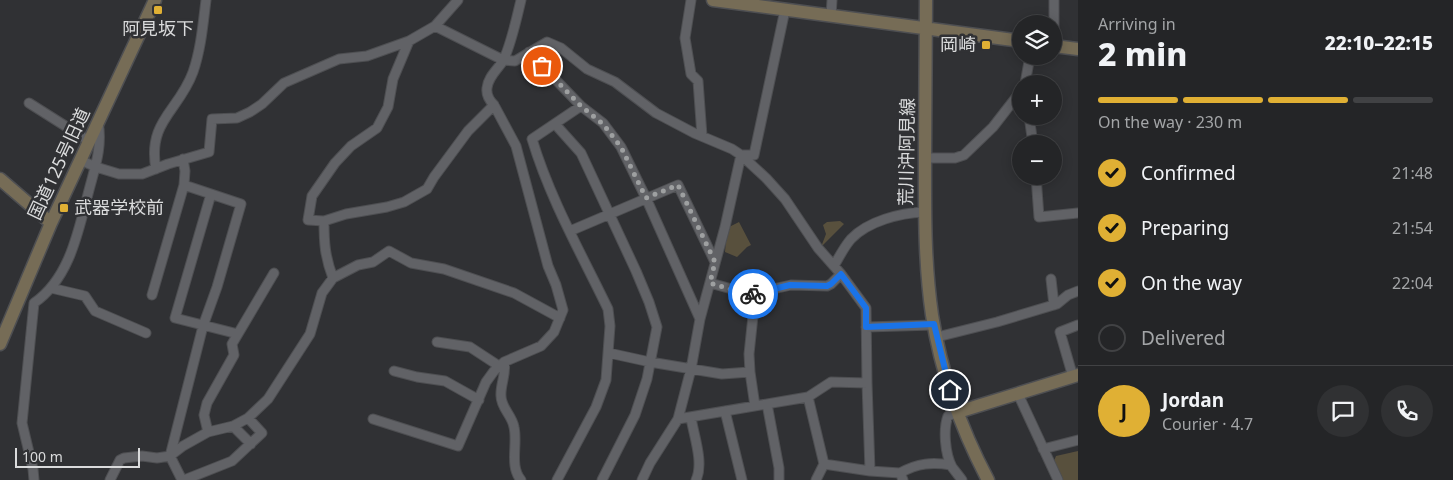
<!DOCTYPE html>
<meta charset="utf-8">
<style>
body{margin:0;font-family:"Noto Sans","Noto Sans JP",sans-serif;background:#303133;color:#f1f3f6;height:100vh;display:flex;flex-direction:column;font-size:19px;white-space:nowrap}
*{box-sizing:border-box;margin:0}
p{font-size:16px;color:#a3a5a7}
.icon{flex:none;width:28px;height:28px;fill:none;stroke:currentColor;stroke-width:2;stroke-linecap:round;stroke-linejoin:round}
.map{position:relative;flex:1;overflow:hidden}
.side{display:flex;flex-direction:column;background:#242527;width:375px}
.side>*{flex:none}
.tools{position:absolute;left:1012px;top:15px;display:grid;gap:10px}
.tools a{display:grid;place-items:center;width:50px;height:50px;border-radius:50%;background:#242527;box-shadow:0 2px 12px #0003,0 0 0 1px #414244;font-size:25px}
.scale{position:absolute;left:15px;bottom:12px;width:125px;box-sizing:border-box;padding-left:5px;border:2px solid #dadbdc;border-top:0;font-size:14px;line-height:18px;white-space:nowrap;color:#dadbdc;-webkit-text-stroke:4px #303134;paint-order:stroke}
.pin{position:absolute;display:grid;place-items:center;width:42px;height:42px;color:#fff;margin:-21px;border:2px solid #fff;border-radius:50%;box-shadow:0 1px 5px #0007}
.courier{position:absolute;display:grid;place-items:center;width:50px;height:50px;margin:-25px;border:4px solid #1a73e8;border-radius:50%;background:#fff;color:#222;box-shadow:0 1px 6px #0007}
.summary em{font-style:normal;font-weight:800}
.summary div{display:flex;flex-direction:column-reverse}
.summary{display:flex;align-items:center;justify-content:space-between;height:85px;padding:0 20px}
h1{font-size:32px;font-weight:800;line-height:38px}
.bar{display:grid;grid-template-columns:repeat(4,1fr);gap:8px 5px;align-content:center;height:60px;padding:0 20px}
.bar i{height:6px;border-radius:4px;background:#414244}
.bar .selected{background:#e0b034}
.bar p{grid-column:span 4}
.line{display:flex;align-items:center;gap:12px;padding:0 20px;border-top:1px solid #414244}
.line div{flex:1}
.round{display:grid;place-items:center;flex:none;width:52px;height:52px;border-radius:26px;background:#303133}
ol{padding:0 20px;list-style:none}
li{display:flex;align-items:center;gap:15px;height:55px}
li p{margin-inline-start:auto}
li .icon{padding:5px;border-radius:50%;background:#e0b034;color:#111;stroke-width:4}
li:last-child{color:#a3a5a7}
li i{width:28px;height:28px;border:2px solid #414244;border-radius:50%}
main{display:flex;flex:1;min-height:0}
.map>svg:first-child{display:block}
.green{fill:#58503d}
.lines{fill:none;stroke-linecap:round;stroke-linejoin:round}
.street-casing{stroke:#4e4f52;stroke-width:11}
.secondary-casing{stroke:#4e4f52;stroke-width:15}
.street{stroke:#616266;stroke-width:9}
.secondary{stroke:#766c56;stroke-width:12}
.done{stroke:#9ea0a1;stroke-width:5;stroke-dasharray:0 9}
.route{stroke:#1a73e8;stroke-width:6}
.poi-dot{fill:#e0b034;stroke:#303134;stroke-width:2}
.labels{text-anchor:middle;stroke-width:5;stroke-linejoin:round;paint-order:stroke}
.poi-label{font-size:18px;fill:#dadbdc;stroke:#303134}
.street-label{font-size:18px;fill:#dadbdc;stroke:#303134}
</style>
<main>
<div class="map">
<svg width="1078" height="480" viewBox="0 0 1078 480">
<rect width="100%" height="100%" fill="#303134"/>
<path class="green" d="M 840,221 L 844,224 L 821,247 L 826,234 L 823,225 L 827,222 Z
M 739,222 L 751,245 L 747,247 L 737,257 L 725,252 L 727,228 Z
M 1078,451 L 1078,480 L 1061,480 L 1053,463 L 1056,456 Z"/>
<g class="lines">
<g class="street-casing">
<path id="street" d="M 691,0 L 685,38 L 691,74 L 698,81 L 702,136
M 1054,0 L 1054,46
M 831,16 L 832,0
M 435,26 L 503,60 L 515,61 L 547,42 L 561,48 L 587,69 L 615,82 L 656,113 L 694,133 L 732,149 L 741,155 L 766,178 L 785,199 L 818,248 L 841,274 L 866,308 L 867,383 L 831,382 L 808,397 L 678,419
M 529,52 L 581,106
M 1025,84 L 1030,56
M 29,103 L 89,141
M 1029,116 L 1033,144
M 555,124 L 581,153 L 636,271 L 649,302 L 657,327 L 647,379 L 635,415 L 602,480
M 741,155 L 754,155 L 785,10
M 925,158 L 955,158 L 964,155 L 993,127 L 1021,91
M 80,160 L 96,167 L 119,174 L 142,174 L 168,164 L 209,152 L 212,119 L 237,118 L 250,112 L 262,104 L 284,83 L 339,59 L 367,56 L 409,41 L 435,26 L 458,0
M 156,169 C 147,121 179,111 193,72 C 201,49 203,24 206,0
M 1036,176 L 1039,217 L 1078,213
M 211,194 L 175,318 L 238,334
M 324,221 L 346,214 L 387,207 L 404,202 L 427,189 L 434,177 L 468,131 L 494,105
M 570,231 L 678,185 L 715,262
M 834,266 C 839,257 844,247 851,239 C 868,221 900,213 924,212
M 333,278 C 325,257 324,243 324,221 L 308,220 L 312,196 L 335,163 L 351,146 L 377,128 L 388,107 L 393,79 L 409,41
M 1051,279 L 1054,305
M 710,283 L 750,294 L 791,285 L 827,286 L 831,284 L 841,274
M 51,288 L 85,296 L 95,311 L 146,333
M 750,294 L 753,316 L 749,354 L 750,372 L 755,406
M 152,295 L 184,185
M 866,327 L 934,325
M 937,337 L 997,322 L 1057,304 L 1068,295 L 1078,291
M 437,342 L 470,347 L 499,366
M 609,353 L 650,362 L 722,374 L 750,372
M 504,362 C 507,372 500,385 501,396 C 501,408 512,415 514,427 C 518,444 509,466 521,480
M 394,371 L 417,377 L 445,381 L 479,400
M 1073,377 L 1060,332 L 1078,325
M 867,383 L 870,471
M 1018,394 L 1058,480
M 808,397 L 824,464 L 816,480
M 767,404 L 779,468 L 779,480
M 725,411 L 742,480
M 958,412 L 948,416 C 943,429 945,454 952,467 C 955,471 959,476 962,480
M 691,418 C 694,436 704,463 696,480
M 373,419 L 458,446 L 486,382 L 494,371 L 504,362 L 541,346 L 554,332 L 563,310 L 556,285 L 548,266 L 516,146 L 494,105 C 489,100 486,95 487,88 C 488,77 497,70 503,61 C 511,45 517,17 521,0
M 233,426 L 251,444
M 208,432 L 204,415 L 207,403 L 234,355 L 232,344 L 274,273
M 1043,449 L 1078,440
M 824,464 L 870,471 L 900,473
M 34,480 L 33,469 L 22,423 L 34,303 C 69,279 78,233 88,194 C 94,170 103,147 98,122
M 110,480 L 120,460 L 124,458 L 142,456 L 157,458 L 170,456 L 183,446 L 208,432 L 233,426 L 248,418 L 268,399 L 310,334 L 322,293 L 333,278 L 358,265 L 373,262 L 389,251 L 411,263 L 444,269 L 514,293 L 560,318
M 182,480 L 170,456 L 203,326 L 217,287 L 241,204 L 184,185 L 185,171 L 183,159
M 184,480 L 232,461 L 262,433 L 248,418
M 557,480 L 596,407 L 606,380 L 610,326 L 608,309 C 581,253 550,199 532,139 L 581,106 L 603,123 L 621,147 L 646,198 L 700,319
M 642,480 L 650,463 L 678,419 L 691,369 L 700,319 L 725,227 L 741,155
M 903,480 L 900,473 C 918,463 932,462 951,465"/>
</g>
<g class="secondary-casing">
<path id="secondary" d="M 713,0 L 1021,41
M 926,0 C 926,51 925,101 925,152 C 925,207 924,260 932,315 C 941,372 961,429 988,480
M 1054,46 L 1078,49
M 0,179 L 51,223
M 0,344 L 51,223 L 155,0
M 958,412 L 1078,375"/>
</g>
<use href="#street" class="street"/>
<use href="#secondary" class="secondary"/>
</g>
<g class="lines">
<path class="done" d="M 542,66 L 581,106 L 603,124 L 621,147 L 646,198 L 678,185 L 715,262 L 710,283 L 739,292 L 753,294"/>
<path class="route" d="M 753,294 L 790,285 L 827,286 L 831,284 L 841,274 L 866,308 L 866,327 L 934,324 L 950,390"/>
</g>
<g class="poi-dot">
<rect x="153" y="5" width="10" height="10" rx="2.5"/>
<rect x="981" y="40" width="10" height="10" rx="2.5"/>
<rect x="59" y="203" width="10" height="10" rx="2.5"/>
</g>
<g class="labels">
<g class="poi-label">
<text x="158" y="35">阿見坂下</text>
<text x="976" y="51" text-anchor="end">岡崎</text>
<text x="74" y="214" text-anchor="start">武器学校前</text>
</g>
<g class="street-label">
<text transform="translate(907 152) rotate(-89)" y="6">荒川沖阿見線</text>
<text transform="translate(59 164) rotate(-65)" y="6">国道125号旧道</text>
</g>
</g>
</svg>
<div class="tools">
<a><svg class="icon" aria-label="layers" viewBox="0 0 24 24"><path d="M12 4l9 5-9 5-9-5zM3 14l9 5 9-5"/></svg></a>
<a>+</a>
<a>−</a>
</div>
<div class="scale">100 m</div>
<div class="pin" style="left:542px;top:66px;background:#ea580c"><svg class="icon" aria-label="bag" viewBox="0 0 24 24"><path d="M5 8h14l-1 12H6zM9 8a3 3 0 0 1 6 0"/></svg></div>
<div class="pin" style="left:950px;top:390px;background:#1f2937"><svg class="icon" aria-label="home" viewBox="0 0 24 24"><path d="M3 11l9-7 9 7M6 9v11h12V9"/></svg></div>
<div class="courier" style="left:753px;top:294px"><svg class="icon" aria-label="bike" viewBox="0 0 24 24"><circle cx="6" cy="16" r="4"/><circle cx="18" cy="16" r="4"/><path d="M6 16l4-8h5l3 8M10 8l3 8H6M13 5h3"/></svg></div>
</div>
<section class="side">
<div class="summary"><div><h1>2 min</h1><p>Arriving in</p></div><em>22:10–22:15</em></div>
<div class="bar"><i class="selected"></i><i class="selected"></i><i class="selected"></i><i></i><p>On the way · 230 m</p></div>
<ol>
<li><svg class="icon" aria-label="check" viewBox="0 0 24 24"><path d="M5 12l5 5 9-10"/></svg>Confirmed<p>21:48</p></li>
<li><svg class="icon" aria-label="check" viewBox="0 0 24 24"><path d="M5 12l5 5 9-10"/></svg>Preparing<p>21:54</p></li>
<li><svg class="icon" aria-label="check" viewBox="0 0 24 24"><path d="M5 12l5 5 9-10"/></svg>On the way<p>22:04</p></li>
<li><i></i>Delivered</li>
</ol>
<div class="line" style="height:90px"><b class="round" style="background:#e0b034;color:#111">J</b><div><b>Jordan</b><p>Courier · 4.7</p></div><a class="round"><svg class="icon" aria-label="chat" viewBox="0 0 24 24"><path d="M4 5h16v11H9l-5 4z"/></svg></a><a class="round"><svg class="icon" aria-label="phone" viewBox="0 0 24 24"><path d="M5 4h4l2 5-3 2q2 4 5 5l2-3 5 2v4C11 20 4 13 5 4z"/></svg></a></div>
</section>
</main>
